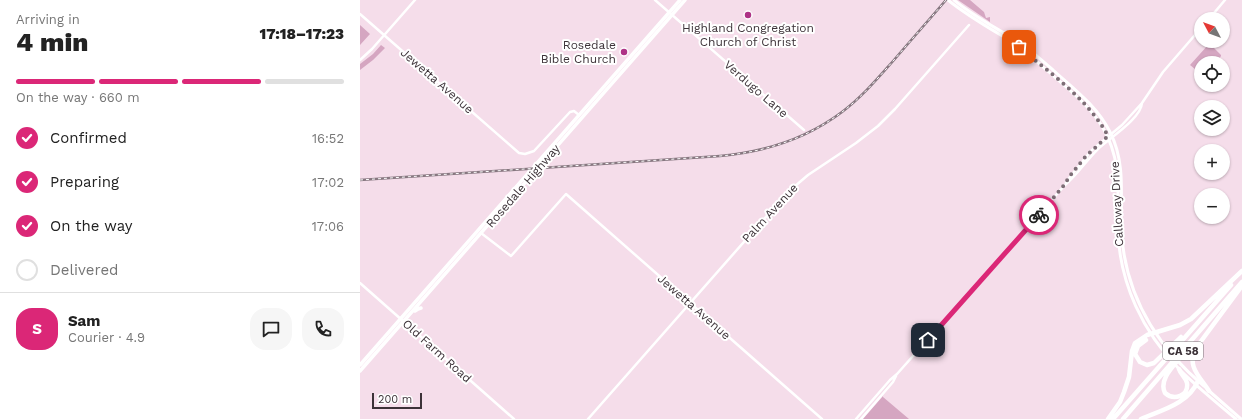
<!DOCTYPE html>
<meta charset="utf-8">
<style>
body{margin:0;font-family:"Work Sans",sans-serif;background:#f6f6f6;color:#222;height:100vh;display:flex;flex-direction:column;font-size:15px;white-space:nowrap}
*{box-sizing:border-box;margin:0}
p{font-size:13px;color:#767676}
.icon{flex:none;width:22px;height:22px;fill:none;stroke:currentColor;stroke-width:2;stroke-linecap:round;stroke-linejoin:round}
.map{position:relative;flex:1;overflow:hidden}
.panel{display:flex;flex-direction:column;background:#fff;width:360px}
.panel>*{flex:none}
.needle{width:26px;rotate:311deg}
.buttons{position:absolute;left:834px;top:12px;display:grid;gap:8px}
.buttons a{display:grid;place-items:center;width:36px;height:36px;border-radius:50%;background:#fff;box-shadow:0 1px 3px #0004;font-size:20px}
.scale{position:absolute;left:12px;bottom:10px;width:50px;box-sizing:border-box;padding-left:4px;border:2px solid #3c3238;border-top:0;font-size:11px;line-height:14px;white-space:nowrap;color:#3c3238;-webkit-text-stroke:3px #fff;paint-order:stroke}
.pin{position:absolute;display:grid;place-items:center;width:34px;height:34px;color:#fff;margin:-17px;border-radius:8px;box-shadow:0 2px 6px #0006}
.courier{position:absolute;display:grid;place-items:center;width:40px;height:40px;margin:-20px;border:3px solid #db2777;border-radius:50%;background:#fff;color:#222;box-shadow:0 1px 5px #0007}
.overview em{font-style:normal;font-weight:800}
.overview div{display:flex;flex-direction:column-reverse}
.overview{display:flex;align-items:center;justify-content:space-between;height:68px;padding:0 16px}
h1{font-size:26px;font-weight:800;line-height:30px}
.bar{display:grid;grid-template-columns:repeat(4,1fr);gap:6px 4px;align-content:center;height:48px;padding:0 16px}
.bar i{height:5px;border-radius:3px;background:#e0e0e0}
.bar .current{background:#db2777}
.bar p{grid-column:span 4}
.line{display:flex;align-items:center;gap:10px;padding:0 16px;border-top:1px solid #e0e0e0}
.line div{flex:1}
.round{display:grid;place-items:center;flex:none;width:42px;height:42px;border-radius:16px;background:#f6f6f6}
ol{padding:0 16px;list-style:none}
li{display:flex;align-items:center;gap:12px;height:44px}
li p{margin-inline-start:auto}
li .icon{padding:4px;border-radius:50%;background:#db2777;color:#fff;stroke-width:4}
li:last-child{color:#767676}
li i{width:22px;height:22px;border:2px solid #e0e0e0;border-radius:50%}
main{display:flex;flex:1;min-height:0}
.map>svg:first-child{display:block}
.green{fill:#d5a6c1}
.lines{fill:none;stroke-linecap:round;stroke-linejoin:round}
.tertiary{stroke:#fff;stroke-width:2.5}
.secondary{stroke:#fff;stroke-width:3}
.primary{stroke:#fff;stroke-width:3.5}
.motorway{stroke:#fff;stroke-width:4.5}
.rail-casing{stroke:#877780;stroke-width:2.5}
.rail{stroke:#fff;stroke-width:1;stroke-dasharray:3;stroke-linecap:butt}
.done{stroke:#7d6e76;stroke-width:4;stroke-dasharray:0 7.2}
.route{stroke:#db2777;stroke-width:5}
.poi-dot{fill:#ae3386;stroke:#fff;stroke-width:1.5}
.labels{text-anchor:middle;stroke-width:4;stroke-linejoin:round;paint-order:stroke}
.shield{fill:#fff;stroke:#767074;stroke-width:1}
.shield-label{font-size:11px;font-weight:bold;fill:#3c3238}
.poi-label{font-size:12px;fill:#3c3238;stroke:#fff}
.street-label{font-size:12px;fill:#3c3238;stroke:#fff}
</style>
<main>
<section class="panel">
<div class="overview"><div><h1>4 min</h1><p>Arriving in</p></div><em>17:18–17:23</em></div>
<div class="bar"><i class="current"></i><i class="current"></i><i class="current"></i><i></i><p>On the way · 660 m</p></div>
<ol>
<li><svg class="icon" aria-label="check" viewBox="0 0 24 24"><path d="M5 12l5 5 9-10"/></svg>Confirmed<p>16:52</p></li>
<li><svg class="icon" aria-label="check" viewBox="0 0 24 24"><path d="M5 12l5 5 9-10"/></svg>Preparing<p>17:02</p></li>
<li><svg class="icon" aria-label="check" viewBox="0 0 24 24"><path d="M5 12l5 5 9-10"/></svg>On the way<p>17:06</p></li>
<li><i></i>Delivered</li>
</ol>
<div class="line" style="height:72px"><b class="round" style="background:#db2777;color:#fff">S</b><div><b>Sam</b><p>Courier · 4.9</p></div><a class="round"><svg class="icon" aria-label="chat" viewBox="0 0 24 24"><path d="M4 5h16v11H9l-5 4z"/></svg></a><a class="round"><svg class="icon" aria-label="phone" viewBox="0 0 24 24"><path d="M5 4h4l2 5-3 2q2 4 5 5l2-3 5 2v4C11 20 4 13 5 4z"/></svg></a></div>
</section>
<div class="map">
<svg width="882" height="419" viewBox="0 0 882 419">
<rect width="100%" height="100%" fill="#f5ddea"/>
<path class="green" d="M 598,0 L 610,0 L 624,12 L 626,18 L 630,17 L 630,22 Z
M 0,25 L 10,34 L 0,45 Z
M 21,45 L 25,48 L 13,60 L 0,70 L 0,64 L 13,54 Z
M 848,45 L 851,45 L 861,55 L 861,56 L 856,63 L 841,63 L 841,74 L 830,65 Z
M 523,396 L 523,397 L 549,419 L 503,419 Z"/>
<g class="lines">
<path class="tertiary" d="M 295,0 L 444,130
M 0,14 L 159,153 L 165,154 L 174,151 L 210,112 L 214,111 L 219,115
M 849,19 L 865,0
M 0,60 L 12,49 L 55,0
M 719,170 C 721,165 726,161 727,156
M 706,182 L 731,151 L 762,125 L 782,103 L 803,72 L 841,28
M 121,233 L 151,256 L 206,194 L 462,419
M 0,283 L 154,419
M 228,419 L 427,193 L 448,175 L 496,143 L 518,126 L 535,109 L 609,25
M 496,419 L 530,380 L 537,374 L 705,185 C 717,175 726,161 737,150 C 748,139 781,119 782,103
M 501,419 L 533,382 L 536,376"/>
<path class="secondary" d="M 588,0 C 609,17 631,29 654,43 C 666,51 677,62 689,72 C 708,89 730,105 743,128 C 763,162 757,195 758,232 C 760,284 783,332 819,369 C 837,387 857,403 876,419
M 594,0 C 613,16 635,27 655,40 C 669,48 681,60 693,70 C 714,89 737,106 750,132 C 765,161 761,193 761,224 C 763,291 794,344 844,386
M 848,390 L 881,419"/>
<path class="primary" d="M 55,311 L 58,309 L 61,308
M 0,365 L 320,0
M 0,371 L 325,0"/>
<path class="motorway" d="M 786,340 L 778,346 L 775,354 L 780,362 L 787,365 L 794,363 L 821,337
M 819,369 C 821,375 826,378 827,383 C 829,396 814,401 805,393 C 798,379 815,365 823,354
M 849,391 C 840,377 826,366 836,348 L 881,287
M 748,419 L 760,402 L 764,392 L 769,377 L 772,351 L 775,343 L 787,335 L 820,325 L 831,319 L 882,271
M 753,419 L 871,285
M 763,419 L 882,282
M 781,419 C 802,410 828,404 838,381"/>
<g class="rail-casing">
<path id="rail" d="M 0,180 L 360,156 C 405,152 446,139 482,112 C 502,97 518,78 534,60 C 551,40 569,20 586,0"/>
</g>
<use href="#rail" class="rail"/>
</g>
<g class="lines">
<path class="done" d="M 659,47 C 691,74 728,99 748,136 L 726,156 L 709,177 L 705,184 L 679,215"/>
<path class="route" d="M 568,340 L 679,215"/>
</g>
<g class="poi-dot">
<circle cx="388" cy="15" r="4"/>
<circle cx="264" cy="52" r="4"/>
</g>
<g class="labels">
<rect class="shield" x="803" y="342" width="40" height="18" rx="3"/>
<g class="shield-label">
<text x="823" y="355">CA 58</text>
</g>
<g class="poi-label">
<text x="388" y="32">Highland Congregation<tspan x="388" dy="14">Church of Christ</tspan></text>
<text x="256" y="49" text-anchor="end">Rosedale<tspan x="256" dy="14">Bible Church</tspan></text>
</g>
<g class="street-label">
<text transform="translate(77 81) rotate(41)" y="4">Jewetta Avenue</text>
<text transform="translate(396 89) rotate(41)" y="4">Verdugo Lane</text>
<text transform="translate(163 186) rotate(-49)" y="4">Rosedale Highway</text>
<text transform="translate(757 204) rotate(-93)" y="4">Calloway Drive</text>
<text transform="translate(410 213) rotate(-47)" y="4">Palm Avenue</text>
<text transform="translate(334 307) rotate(41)" y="4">Jewetta Avenue</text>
<text transform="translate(77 351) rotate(42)" y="4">Old Farm Road</text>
</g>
</g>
</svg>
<div class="buttons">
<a><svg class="needle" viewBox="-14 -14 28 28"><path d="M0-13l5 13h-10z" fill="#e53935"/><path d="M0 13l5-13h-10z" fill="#767676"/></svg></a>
<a><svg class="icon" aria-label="locate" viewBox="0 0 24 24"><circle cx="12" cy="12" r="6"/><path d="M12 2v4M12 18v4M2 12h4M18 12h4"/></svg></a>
<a><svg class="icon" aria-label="layers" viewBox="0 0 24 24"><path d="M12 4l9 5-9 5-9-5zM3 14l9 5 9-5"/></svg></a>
<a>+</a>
<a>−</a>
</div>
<div class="scale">200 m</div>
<div class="pin" style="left:659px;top:47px;background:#ea580c"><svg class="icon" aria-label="bag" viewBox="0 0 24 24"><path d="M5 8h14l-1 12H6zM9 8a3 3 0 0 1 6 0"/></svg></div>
<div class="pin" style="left:568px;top:340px;background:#1f2937"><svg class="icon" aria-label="home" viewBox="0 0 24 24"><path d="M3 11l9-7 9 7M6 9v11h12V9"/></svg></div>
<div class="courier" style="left:679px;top:215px"><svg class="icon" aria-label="bike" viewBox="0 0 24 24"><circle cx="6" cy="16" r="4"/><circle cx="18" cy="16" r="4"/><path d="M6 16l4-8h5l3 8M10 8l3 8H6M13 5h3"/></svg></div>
</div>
</main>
